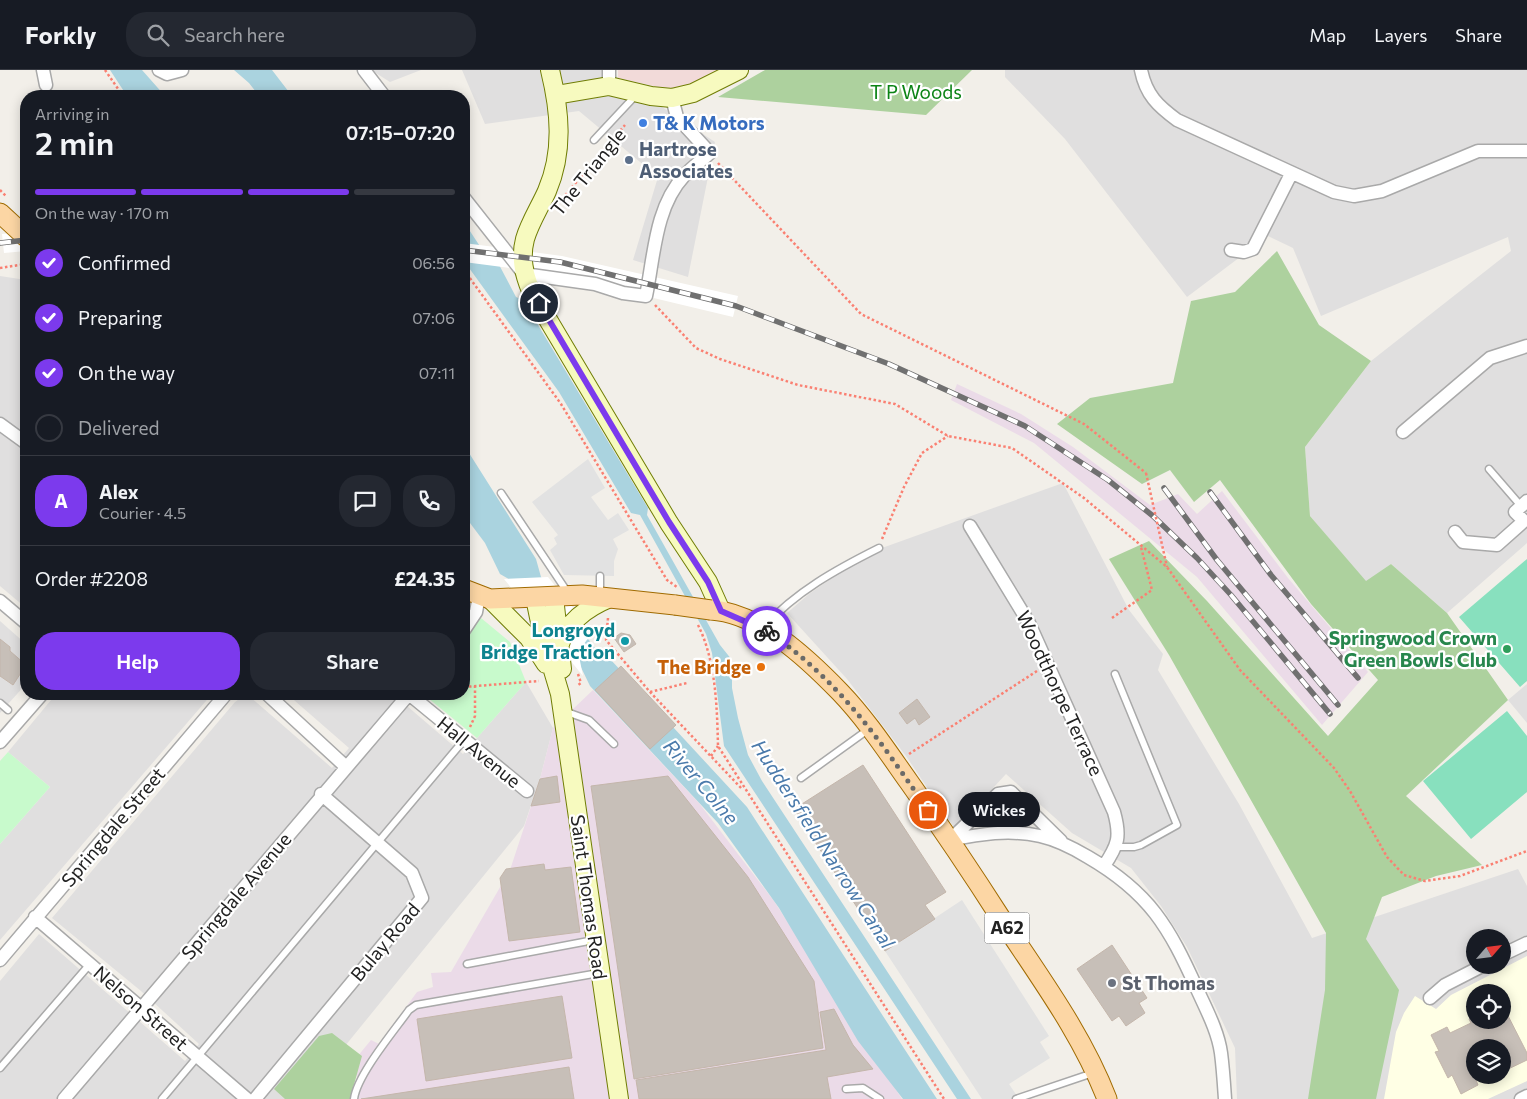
<!DOCTYPE html>
<meta charset="utf-8">
<style>
body{margin:0;font-family:Commissioner,sans-serif;background:#242831;color:#f1f3f6;height:100vh;display:flex;flex-direction:column;font-size:19px;white-space:nowrap}
*{box-sizing:border-box;margin:0}
p{font-size:16px;color:#9ea1a6}
.icon{flex:none;width:28px;height:28px;fill:none;stroke:currentColor;stroke-width:2;stroke-linecap:round;stroke-linejoin:round}
.map{position:relative;flex:1;overflow:hidden}
.drawer{position:absolute;left:20px;top:20px;width:450px;height:610px;display:flex;flex-direction:column;background:#171b24;border-radius:20px;box-shadow:0 2px 12px #0003}
.drawer>*{flex:none}
.needle{width:32px;rotate:62deg}
.buttons{position:absolute;left:1466px;top:859px;display:grid;gap:10px}
.buttons a{display:grid;place-items:center;width:45px;height:45px;border-radius:50%;background:#171b24;box-shadow:0 2px 12px #0003;font-size:25px}
.pin{position:absolute;display:grid;place-items:center;width:42px;height:42px;color:#fff;margin:-21px;border:2px solid #fff;border-radius:50%;box-shadow:0 1px 5px #0007}
.courier{position:absolute;display:grid;place-items:center;width:50px;height:50px;margin:-25px;border:4px solid #7c3aed;border-radius:50%;background:#fff;color:#222;box-shadow:0 1px 6px #0007}
.bubble{position:absolute;height:35px;border-radius:18px;background:#171b24;box-shadow:0 2px 12px #0003;font-size:16px;font-weight:600;line-height:35px;text-align:center}
.summary em{font-style:normal;font-weight:600}
.summary div{display:flex;flex-direction:column-reverse}
.summary{display:flex;align-items:center;justify-content:space-between;height:85px;padding:0 15px}
h1{font-size:32px;font-weight:600;line-height:38px}
.bar{display:grid;grid-template-columns:repeat(4,1fr);gap:8px 5px;align-content:center;height:60px;padding:0 15px}
.bar i{height:6px;border-radius:4px;background:#363941}
.bar .on{background:#7c3aed}
.bar p{grid-column:span 4}
.line{display:flex;align-items:center;gap:12px;padding:0 15px;border-top:1px solid #363941}
.line div{flex:1}
.round{display:grid;place-items:center;flex:none;width:52px;height:52px;border-radius:20px;background:#242831}
ol{padding:0 15px;list-style:none}
li{display:flex;align-items:center;gap:15px;height:55px}
li p{margin-inline-start:auto}
li .icon{padding:5px;border-radius:50%;background:#7c3aed;color:#fff;stroke-width:4}
li:last-child{color:#9ea1a6}
li i{width:28px;height:28px;border:2px solid #363941;border-radius:50%}
.action{display:flex;gap:10px;margin-top:auto;padding:10px 15px}
.action a{flex:1;height:58px;border-radius:20px;background:#7c3aed;color:#fff;font-size:20px;font-weight:600;line-height:58px;text-align:center}
.action a+a{background:#242831;color:#f1f3f6}
header{display:flex;align-items:center;gap:30px;box-sizing:border-box;height:70px;padding:0 25px;background:#171b24;border-bottom:1px solid #363941}
header strong{font-size:24px}
nav{display:flex;gap:28px;margin-inline-start:auto;font-size:18px}
.search{width:350px;height:45px;background:#242831;display:flex;align-items:center;gap:12px;box-sizing:border-box;padding:0 18px;border-radius:20px;color:#9ea1a6;font-size:19px}
.map>svg:first-child{display:block}
.residential{fill:#e0dfdf;fill-rule:evenodd}
.commercial{fill:#f2dad9}
.industrial{fill:#ebdbe8}
.education{fill:#ffffe5;fill-rule:evenodd}
.forest{fill:#add19e}
.park{fill:#c8facc}
.pitch{fill:#88e0be}
.parking{fill:#e2e2e2}
.water{fill:#aad3df}
.pier{fill:#fff}
.building{fill:#c7bfb8;stroke:#c4b6ab}
.lines{fill:none;stroke-linecap:round;stroke-linejoin:round}
.lane-casing{stroke:#a9a9a9;stroke-width:9}
.street-casing{stroke:#a9a9a9;stroke-width:15}
.secondary-casing{stroke:#707d05;stroke-width:20}
.primary-casing{stroke:#a06b00;stroke-width:21}
.path{stroke:#fa8072;stroke-width:2.5;stroke-dasharray:2.5 2.5;stroke-linecap:butt}
.lane{stroke:#fff;stroke-width:6}
.street{stroke:#fff;stroke-width:12}
.secondary{stroke:#f7fabf;stroke-width:18}
.primary{stroke:#fcd6a4;stroke-width:19}
.rail-casing{stroke:#707070;stroke-width:5.5}
.rail{stroke:#fff;stroke-width:4;stroke-dasharray:11;stroke-linecap:butt}
.primary-bridge-casing{stroke:#a06b00;stroke-width:21;stroke-linecap:butt}
.path-bridge{stroke:#fa8072;stroke-width:2.5;stroke-dasharray:2.5 2.5;stroke-linecap:butt}
.primary-bridge{stroke:#fcd6a4;stroke-width:19}
.done{stroke:#6b6a68;stroke-width:5;stroke-dasharray:0 9}
.route{stroke:#7c3aed;stroke-width:6}
.shop-dot{fill:#3f7fe0;stroke:#fff;stroke-width:2}
.service-dot{fill:#5c6f8a;stroke:#fff;stroke-width:2}
.culture-dot{fill:#0f9aa8;stroke:#fff;stroke-width:2}
.leisure-dot{fill:#2e9e5b;stroke:#fff;stroke-width:2}
.food-dot{fill:#e8710a;stroke:#fff;stroke-width:2}
.worship-dot{fill:#6b7280;stroke:#fff;stroke-width:2}
.labels{text-anchor:middle;stroke-width:4.5;stroke-linejoin:round;paint-order:stroke}
.shield{fill:#fff;stroke:#646464;stroke-width:1}
.shield-label{font-size:18px;font-weight:bold;fill:#222}
.park-label{font-size:19px;fill:#0c8416;stroke:#fff}
.shop-label{font-size:19px;font-weight:bold;fill:#366cbe;stroke:#fff;text-anchor:start}
.service-label{font-size:19px;font-weight:bold;fill:#4e5e75;stroke:#fff;text-anchor:start}
.street-label{font-size:19px;fill:#222;stroke:#fff}
.culture-label{font-size:19px;font-weight:bold;fill:#0d838f;stroke:#fff;text-anchor:end}
.leisure-label{font-size:19px;font-weight:bold;fill:#27864d;stroke:#fff;text-anchor:end}
.food-label{font-size:19px;font-weight:bold;fill:#c56008;stroke:#fff;text-anchor:end}
.worship-label{font-size:19px;font-weight:bold;fill:#5b616d;stroke:#fff;text-anchor:start}
.water-label{font-size:20px;font-style:italic;fill:#4a7aab;stroke:#fff}
</style>
<header>
<strong>Forkly</strong>
<div class="search"><svg class="icon" aria-label="search" viewBox="0 0 24 24"><circle cx="10" cy="10" r="6"/><path d="M15 15l6 6"/></svg>Search here</div>
<nav><a>Map</a><a>Layers</a><a>Share</a></nav>
</header>
<div class="map">
<svg width="1527" height="1029" viewBox="0 0 1527 1029">
<rect width="100%" height="100%" fill="#f2efe9"/>
<path class="residential" d="M 371,0 L 421,0 L 390,12 Z
M 462,0 L 611,0 L 618,8 L 715,72 L 688,207 L 633,190 L 658,107 L 579,41 L 485,54 Z
M 1005,0 L 1527,0 L 1527,473 L 1447,543 L 1391,494 L 1366,512 L 1310,446 L 1305,377 L 1371,291 L 1511,181 L 1508,167 L 1321,246 L 1293,178 L 1268,166 L 1187,227 L 1065,69 L 1005,7 Z
M 0,206 L 26,210 L 26,538 L 0,516 Z
M 1063,413 L 1129,540 L 1163,584 L 1158,600 L 1239,734 L 1312,868 L 1518,799 L 1527,816 L 1527,1029 L 1237,1029 L 1235,978 L 1187,877 L 1161,836 L 1131,798 L 1072,763 L 1006,704 L 955,759 L 906,686 L 847,609 L 787,543 L 809,524 L 868,483 ZM 1475,868 L 1502,868 L 1502,895 L 1475,895 ZM 1475,922 L 1502,922 L 1502,950 L 1475,950 ZM 1475,978 L 1502,978 L 1502,1005 L 1475,1005 Z
M 0,551 L 26,574 L 26,614 L 0,643 Z
M 526,612 L 553,658 L 540,709 L 524,756 L 345,976 L 327,1029 L 0,1029 L 0,911 L 39,864 L 185,991 L 199,974 L 141,921 L 52,848 L 235,632 L 242,627 L 249,626 L 332,698 L 349,678 L 287,624 L 393,624 L 463,684 Z
M 1527,614 L 1527,653 L 1508,630 Z
M 56,624 L 212,624 L 0,870 L 0,774 L 50,717 L 8,682 Z"/>
<path class="commercial" d="M 618,0 L 718,0 L 692,13 L 671,20 L 618,8 Z"/>
<path class="industrial" d="M 957,314 L 1021,344 L 1073,377 L 1150,435 L 1178,424 L 1197,444 L 1222,421 L 1288,508 L 1368,602 L 1322,655 L 1197,507 L 1034,373 L 951,330 Z
M 593,620 L 699,733 L 774,831 L 902,1029 L 355,1029 L 357,1006 L 348,998 L 371,970 L 379,974 L 417,922 L 433,917 L 431,903 L 451,902 L 510,800 L 540,709 L 553,658 Z"/>
<path class="education" d="M 1527,886 L 1527,1011 L 1488,1029 L 1384,1029 L 1396,962 L 1404,943 L 1415,926 L 1436,939 L 1451,925 ZM 1475,922 L 1502,922 L 1502,950 L 1475,950 ZM 1475,978 L 1502,978 L 1502,1005 L 1475,1005 Z"/>
<path class="forest" d="M 765,0 L 972,0 L 926,45 L 718,27 Z
M 1277,181 L 1319,255 L 1371,291 L 1305,377 L 1310,446 L 1366,511 L 1391,494 L 1447,543 L 1508,630 L 1406,726 L 1482,795 L 1436,806 L 1382,827 L 1366,869 L 1399,920 L 1376,1029 L 1308,1029 L 1325,920 L 1326,863 L 1169,585 L 1109,489 L 1149,471 L 1207,531 L 1328,666 L 1378,610 L 1311,534 L 1220,410 L 1194,432 L 1170,400 L 1142,414 L 1057,354 L 1090,328 L 1173,313 L 1191,231 L 1235,222 Z
M 332,963 L 362,986 L 350,1029 L 285,1029 L 274,1019 L 319,966 Z"/>
<path class="park" d="M 481,548 L 510,572 L 526,612 L 477,668 L 423,624 L 464,624 L 464,569 Z
M 8,682 L 50,717 L 0,774 L 0,691 Z"/>
<path class="pitch" d="M 1527,489 L 1527,611 L 1520,617 L 1459,547 Z
M 1507,641 L 1527,666 L 1527,722 L 1471,769 L 1423,711 Z"/>
<path class="parking" d="M 588,389 L 605,418 L 591,427 L 608,450 L 618,443 L 629,460 L 613,469 L 618,479 L 614,491 L 614,506 L 564,505 L 550,480 L 557,474 L 554,468 L 558,465 L 532,432 Z
M 962,830 L 1049,966 L 1040,972 L 1050,988 L 1009,1014 L 1019,1029 L 982,1029 L 885,881 Z"/>
<path class="water" d="M 110,0 L 142,0 L 165,26 L 127,26 Z
M 234,0 L 272,0 L 292,26 L 259,26 L 249,13 Z
M 464,152 L 487,187 L 496,189 L 516,227 L 523,230 L 648,438 L 647,445 L 720,575 L 732,590 L 732,618 L 738,648 L 748,685 L 762,711 L 971,1029 L 957,1029 L 724,676 L 712,583 L 706,564 L 640,445 L 631,443 L 559,322 L 464,191 Z
M 464,375 L 536,489 L 541,507 L 595,578 L 611,590 L 747,737 L 937,1029 L 903,1029 L 858,971 L 779,838 L 718,753 L 590,616 L 576,587 L 512,511 L 500,504 L 485,473 L 464,445 Z"/>
<path class="pier" d="M 26,162 L 26,181 L 4,183 L 2,164 Z
M 464,173 L 562,186 L 738,226 L 733,247 L 549,203 L 464,192 Z
M 548,507 L 595,565 L 589,567 L 581,578 L 580,591 L 583,606 L 504,509 Z"/>
<path class="building" d="M 621,563 L 630,565 L 636,574 L 624,582 L 614,568 Z
M 0,569 L 10,577 L 10,581 L 26,595 L 13,615 L 0,606 Z
M 621,596 L 676,655 L 650,679 L 595,620 Z
M 917,629 L 930,647 L 919,655 L 915,648 L 907,654 L 899,643 Z
M 863,695 L 946,822 L 925,835 L 935,849 L 885,881 L 794,739 Z
M 557,706 L 560,732 L 531,736 L 540,709 Z
M 668,706 L 748,807 L 814,911 L 823,978 L 634,1009 L 591,716 Z
M 544,794 L 545,800 L 571,797 L 580,862 L 509,871 L 500,808 L 506,799 Z
M 1112,875 L 1147,928 L 1139,933 L 1145,943 L 1126,956 L 1119,946 L 1112,951 L 1077,899 Z
M 562,926 L 572,988 L 426,1011 L 417,949 Z
M 1502,934 L 1527,983 L 1527,990 L 1502,1002 L 1502,978 L 1475,978 L 1475,1005 L 1487,1005 L 1476,1010 L 1478,1015 L 1461,1024 L 1452,1005 L 1448,1008 L 1435,982 L 1439,981 L 1431,965 L 1447,957 L 1450,963 L 1471,953 L 1469,949 L 1475,945 L 1475,950 L 1502,950 Z
M 834,939 L 853,975 L 873,999 L 827,1007 L 831,1029 L 639,1029 L 636,1010 L 826,980 L 820,942 Z
M 569,997 L 574,1029 L 361,1029 Z"/>
<g class="lines">
<g class="lane-casing">
<path id="lane" d="M 594,70 L 636,25
M 1489,399 L 1521,436
M 501,423 L 568,523
M 600,526 L 600,506
M 764,557 C 795,522 837,499 879,478
M 1115,604 L 1177,755 L 1141,775 L 1134,777 L 1117,777
M 0,633 L 8,640
M 564,641 L 589,650 L 614,674
M 801,708 L 869,659
M 467,894 L 594,870
M 0,998 L 90,894
M 846,1019 L 863,1018 L 880,1029
M 162,1029 L 464,670
M 354,1029 C 357,1005 394,961 409,940 L 416,935 L 599,903
M 1016,1029 L 1093,1003"/>
</g>
<g class="street-casing">
<path id="street" d="M 43,0 L 46,15
M 159,0 L 167,4 L 182,0
M 364,0 L 384,26
M 1141,0 C 1146,25 1158,36 1177,50 L 1334,122 L 1354,126 L 1382,121 L 1478,81 L 1527,81
M 609,16 L 609,0
M 464,128 L 524,204 L 595,214 L 623,223 L 646,226 C 654,187 655,137 684,106 C 691,98 701,91 710,83 L 677,47 L 672,28
M 1231,180 L 1244,182 L 1253,179 L 1291,104
M 0,354 L 26,373
M 1403,362 L 1490,288 L 1527,276
M 970,456 L 1029,553 L 1114,742 C 1121,767 1118,775 1104,796
M 1455,462 L 1463,472 L 1497,475 L 1524,451 L 1515,442 L 1527,431
M 0,531 L 26,553
M 464,560 L 476,542 L 479,526
M 267,624 L 345,696
M 409,624 L 527,721
M 0,672 L 42,624
M 950,770 C 980,764 1009,759 1040,766 C 1058,770 1073,778 1088,787 C 1150,823 1169,857 1197,919 C 1206,939 1218,961 1221,983 C 1223,998 1224,1014 1225,1029
M 950,770 L 998,724 L 1011,722 L 1061,771
M 35,847 L 247,1029
M 1502,885 L 1527,873
M 0,890 L 226,624
M 1430,928 L 1445,915 L 1484,895
M 64,1029 L 409,624
M 255,1029 L 422,828 L 412,803 L 321,724
M 1521,1029 L 1527,1026"/>
</g>
<g class="secondary-casing">
<path id="secondary" d="M 550,0 C 560,41 564,81 547,121 C 540,137 530,152 525,169 C 520,188 524,204 531,221 L 669,453 L 708,512 L 721,541
M 556,25 L 609,16 L 651,26 L 672,28 L 693,23 L 739,0
M 554,527 L 562,599
M 535,528 L 543,567 L 560,624 L 619,1029
M 490,529 L 529,568 L 546,594
M 559,577 C 565,553 588,537 610,528"/>
</g>
<g class="primary-casing">
<path id="primary" d="M 0,143 L 26,167
M 464,519 L 490,529 L 582,525 L 675,535
M 711,540 C 760,543 808,589 840,622 C 866,649 887,681 909,712 C 941,757 972,803 1002,850 C 1040,908 1082,964 1107,1029"/>
</g>
<path class="path" d="M 105,0 L 123,26
M 718,93 L 861,244 L 1084,354 L 1146,403
M 0,120 L 7,127
M 562,129 L 625,55
M 0,198 L 26,194
M 464,200 L 561,334 L 667,510 L 677,517
M 655,235 L 696,278 L 720,289 L 798,315 L 895,334 L 948,366 L 1012,378 L 1084,428 L 1167,497 L 1240,600 L 1334,698 L 1350,721 L 1387,787 L 1404,805 L 1425,811 L 1460,806 L 1527,781
M 882,469 L 904,417 L 922,383 L 948,366
M 608,548 L 606,570 L 650,622 L 742,719
M 1112,548 L 1152,520 L 1141,477
M 698,555 C 716,591 717,637 718,676 L 944,1029
M 591,558 L 607,556
M 578,604 L 581,613 L 578,615
M 464,617 L 539,611
M 650,622 L 687,613
M 470,657 L 475,646 L 475,616
M 909,684 L 1037,601
M 711,686 L 718,676"/>
<use href="#lane" class="lane"/>
<use href="#street" class="street"/>
<use href="#secondary" class="secondary"/>
<use href="#primary" class="primary"/>
<g class="rail-casing">
<path id="rail" d="M 0,173 L 26,170
M 464,180 L 560,192 L 736,236 L 889,294 L 1025,356 L 1108,410 L 1153,446 L 1197,488 L 1231,525 L 1330,644
M 1164,418 L 1217,490 L 1338,635
M 1210,422 L 1271,505 L 1358,608"/>
</g>
<use href="#rail" class="rail"/>
<g class="primary-bridge-casing">
<path id="primary-bridge" d="M 675,535 L 711,540"/>
</g>
<path class="path-bridge" d="M 1146,403 L 1167,497"/>
<use href="#primary-bridge" class="primary-bridge"/>
</g>
<g class="lines">
<path class="done" d="M 767,561 C 839,610 879,669 928,740"/>
<path class="route" d="M 539,233 L 669,452 L 708,512 L 721,541 L 767,561"/>
</g>
<circle class="shop-dot" cx="643" cy="53" r="5"/>
<circle class="service-dot" cx="629" cy="90" r="5"/>
<circle class="culture-dot" cx="625" cy="571" r="5"/>
<circle class="leisure-dot" cx="1507" cy="579" r="5"/>
<circle class="food-dot" cx="761" cy="597" r="5"/>
<circle class="worship-dot" cx="1112" cy="913" r="5"/>
<g class="labels">
<rect class="shield" x="984.5" y="842.5" width="45" height="31" rx="4"/>
<g class="shield-label">
<text x="1007" y="864">A62</text>
</g>
<g class="park-label">
<text x="916" y="29">T P Woods</text>
</g>
<g class="shop-label">
<text x="653" y="60">T&amp; K Motors</text>
</g>
<g class="service-label">
<text x="639" y="86">Hartrose<tspan x="639" dy="22">Associates</tspan></text>
</g>
<g class="street-label">
<text transform="translate(588 102) rotate(-51)" y="7">The Triangle</text>
<text transform="translate(1060 623) rotate(65)" y="7">Woodthorpe Terrace</text>
<text transform="translate(479 682) rotate(39)" y="7">Hall Avenue</text>
<text transform="translate(113 757) rotate(-50)" y="7">Springdale Street</text>
<text transform="translate(236 826) rotate(-50)" y="7">Springdale Avenue</text>
<text transform="translate(589 827) rotate(82)" y="7">Saint Thomas Road</text>
<text transform="translate(385 872) rotate(-50)" y="7">Bulay Road</text>
<text transform="translate(141 938) rotate(41)" y="7">Nelson Street</text>
</g>
<g class="culture-label">
<text x="615" y="567">Longroyd<tspan x="615" dy="22">Bridge Traction</tspan></text>
</g>
<g class="leisure-label">
<text x="1497" y="575">Springwood Crown<tspan x="1497" dy="22">Green Bowls Club</tspan></text>
</g>
<g class="food-label">
<text x="751" y="604">The Bridge</text>
</g>
<g class="worship-label">
<text x="1122" y="920">St Thomas</text>
</g>
<g class="water-label">
<text transform="translate(701 712) rotate(50)" y="7">River Colne</text>
<text transform="translate(823 774) rotate(57)" y="7">Huddersfield Narrow Canal</text>
</g>
</g>
</svg>
<div class="buttons">
<a><svg class="needle" viewBox="-14 -14 28 28"><path d="M0-13l5 13h-10z" fill="#e53935"/><path d="M0 13l5-13h-10z" fill="#9ea1a6"/></svg></a>
<a><svg class="icon" aria-label="locate" viewBox="0 0 24 24"><circle cx="12" cy="12" r="6"/><path d="M12 2v4M12 18v4M2 12h4M18 12h4"/></svg></a>
<a><svg class="icon" aria-label="layers" viewBox="0 0 24 24"><path d="M12 4l9 5-9 5-9-5zM3 14l9 5 9-5"/></svg></a>
</div>
<div class="pin" style="left:928px;top:740px;background:#ea580c"><svg class="icon" aria-label="bag" viewBox="0 0 24 24"><path d="M5 8h14l-1 12H6zM9 8a3 3 0 0 1 6 0"/></svg></div>
<div class="pin" style="left:539px;top:233px;background:#1f2937"><svg class="icon" aria-label="home" viewBox="0 0 24 24"><path d="M3 11l9-7 9 7M6 9v11h12V9"/></svg></div>
<div class="courier" style="left:767px;top:561px"><svg class="icon" aria-label="bike" viewBox="0 0 24 24"><circle cx="6" cy="16" r="4"/><circle cx="18" cy="16" r="4"/><path d="M6 16l4-8h5l3 8M10 8l3 8H6M13 5h3"/></svg></div>
<div class="bubble" style="left:958px;top:722px;width:82px">Wickes</div>
<section class="drawer">
<div class="summary"><div><h1>2 min</h1><p>Arriving in</p></div><em>07:15–07:20</em></div>
<div class="bar"><i class="on"></i><i class="on"></i><i class="on"></i><i></i><p>On the way · 170 m</p></div>
<ol>
<li><svg class="icon" aria-label="check" viewBox="0 0 24 24"><path d="M5 12l5 5 9-10"/></svg>Confirmed<p>06:56</p></li>
<li><svg class="icon" aria-label="check" viewBox="0 0 24 24"><path d="M5 12l5 5 9-10"/></svg>Preparing<p>07:06</p></li>
<li><svg class="icon" aria-label="check" viewBox="0 0 24 24"><path d="M5 12l5 5 9-10"/></svg>On the way<p>07:11</p></li>
<li><i></i>Delivered</li>
</ol>
<div class="line" style="height:90px"><b class="round" style="background:#7c3aed;color:#fff">A</b><div><b>Alex</b><p>Courier · 4.5</p></div><a class="round"><svg class="icon" aria-label="chat" viewBox="0 0 24 24"><path d="M4 5h16v11H9l-5 4z"/></svg></a><a class="round"><svg class="icon" aria-label="phone" viewBox="0 0 24 24"><path d="M5 4h4l2 5-3 2q2 4 5 5l2-3 5 2v4C11 20 4 13 5 4z"/></svg></a></div>
<div class="line" style="height:65px"><div>Order #2208</div><b>£24.35</b></div>
<div class="action"><a>Help</a><a>Share</a></div>
</section>
</div>
